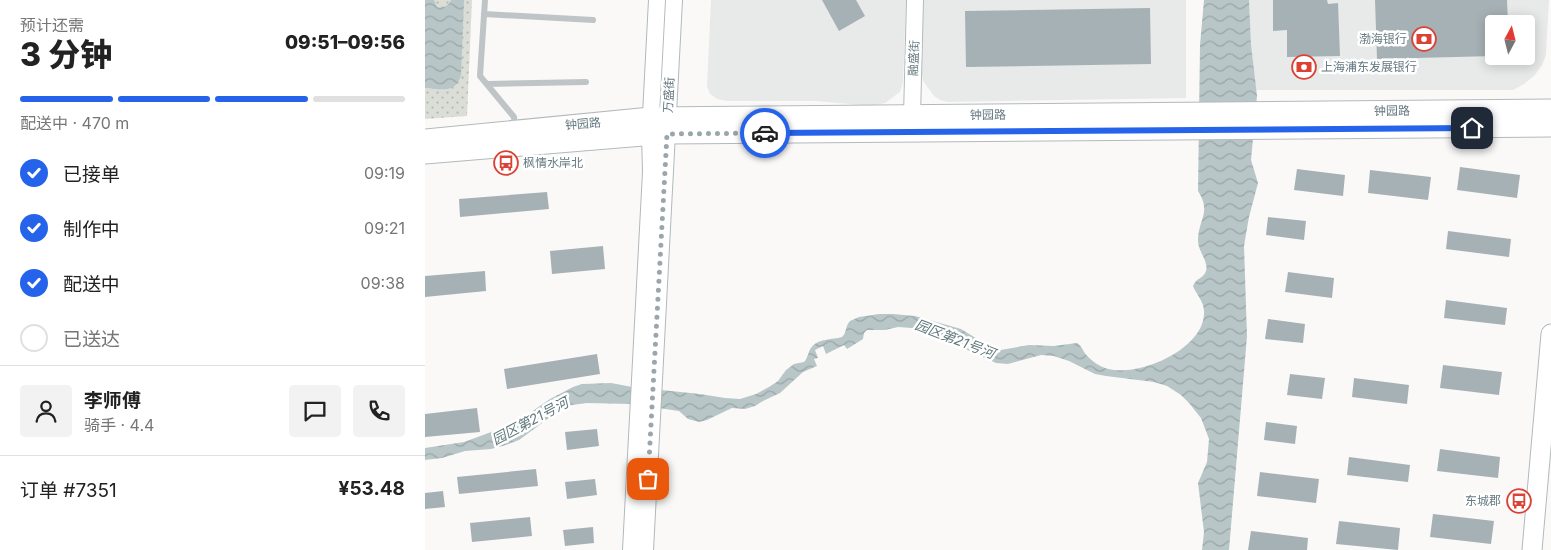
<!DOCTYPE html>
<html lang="zh">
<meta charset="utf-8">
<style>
body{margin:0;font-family:Inter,"Noto Sans SC",sans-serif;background:#f2f2f2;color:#222;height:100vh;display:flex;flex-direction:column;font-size:19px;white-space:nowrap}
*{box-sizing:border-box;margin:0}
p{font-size:16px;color:#767676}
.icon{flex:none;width:28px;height:28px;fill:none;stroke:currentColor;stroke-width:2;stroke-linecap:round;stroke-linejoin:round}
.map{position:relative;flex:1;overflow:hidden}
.sheet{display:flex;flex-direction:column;background:#fff;width:425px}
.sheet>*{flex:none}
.needle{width:32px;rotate:7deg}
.fabs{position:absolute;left:1060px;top:15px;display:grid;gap:10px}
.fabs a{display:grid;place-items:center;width:50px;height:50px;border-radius:5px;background:#fff;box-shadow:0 2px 12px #0003;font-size:25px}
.pin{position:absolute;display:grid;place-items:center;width:42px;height:42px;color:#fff;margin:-21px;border-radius:10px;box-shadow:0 2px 8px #0006}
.courier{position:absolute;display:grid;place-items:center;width:50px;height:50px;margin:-25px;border:4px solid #2563eb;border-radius:50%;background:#fff;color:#222;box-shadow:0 1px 6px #0007}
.head em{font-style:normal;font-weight:800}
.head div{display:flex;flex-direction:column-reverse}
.head{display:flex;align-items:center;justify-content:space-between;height:85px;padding:0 20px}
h1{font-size:32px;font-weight:800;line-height:38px}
.bar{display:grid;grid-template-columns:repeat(4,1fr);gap:8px 5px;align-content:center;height:60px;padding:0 20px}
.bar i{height:6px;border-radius:4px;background:#e0e0e0}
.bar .active{background:#2563eb}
.bar p{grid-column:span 4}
.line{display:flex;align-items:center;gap:12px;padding:0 20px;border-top:1px solid #e0e0e0}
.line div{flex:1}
.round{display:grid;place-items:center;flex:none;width:52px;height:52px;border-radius:5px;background:#f2f2f2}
ol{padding:0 20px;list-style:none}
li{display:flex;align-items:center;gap:15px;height:55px}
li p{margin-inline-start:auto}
li .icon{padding:5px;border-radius:50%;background:#2563eb;color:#fff;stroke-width:4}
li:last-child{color:#767676}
li i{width:28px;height:28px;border:2px solid #e0e0e0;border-radius:50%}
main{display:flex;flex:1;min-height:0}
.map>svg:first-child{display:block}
.built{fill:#e8e9e9;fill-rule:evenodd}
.grass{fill:url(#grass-dots)}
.water{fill:url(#water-waves)}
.building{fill:#a6b1b5}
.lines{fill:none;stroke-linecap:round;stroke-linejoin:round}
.secondary-casing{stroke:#b1b9bc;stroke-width:18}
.primary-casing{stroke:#b3b9bc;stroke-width:21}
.lane{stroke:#bfc5c7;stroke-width:6}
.secondary{stroke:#fff;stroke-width:16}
.primary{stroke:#fff;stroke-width:19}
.done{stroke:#9aa6ab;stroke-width:5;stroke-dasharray:0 9}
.route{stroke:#2563eb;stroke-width:6}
.labels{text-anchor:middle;stroke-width:5;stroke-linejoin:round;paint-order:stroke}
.poi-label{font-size:12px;fill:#667a81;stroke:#fff;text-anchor:end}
.street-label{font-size:12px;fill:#667a81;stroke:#fff}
.water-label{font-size:14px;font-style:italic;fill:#61787b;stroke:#fff}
</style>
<main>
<section class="sheet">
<div class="head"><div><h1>3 分钟</h1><p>预计还需</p></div><em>09:51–09:56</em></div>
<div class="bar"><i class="active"></i><i class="active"></i><i class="active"></i><i></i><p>配送中 · 470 m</p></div>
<ol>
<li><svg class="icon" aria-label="check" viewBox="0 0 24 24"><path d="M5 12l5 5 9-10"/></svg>已接单<p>09:19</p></li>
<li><svg class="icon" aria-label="check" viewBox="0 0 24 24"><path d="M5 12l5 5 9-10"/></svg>制作中<p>09:21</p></li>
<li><svg class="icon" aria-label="check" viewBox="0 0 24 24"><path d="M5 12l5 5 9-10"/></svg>配送中<p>09:38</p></li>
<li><i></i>已送达</li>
</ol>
<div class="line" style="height:90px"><a class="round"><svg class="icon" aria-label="person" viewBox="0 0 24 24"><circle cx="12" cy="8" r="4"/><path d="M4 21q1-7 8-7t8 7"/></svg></a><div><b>李师傅</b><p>骑手 · 4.4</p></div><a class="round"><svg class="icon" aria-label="chat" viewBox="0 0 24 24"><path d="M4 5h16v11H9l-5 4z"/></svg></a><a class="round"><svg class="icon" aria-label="phone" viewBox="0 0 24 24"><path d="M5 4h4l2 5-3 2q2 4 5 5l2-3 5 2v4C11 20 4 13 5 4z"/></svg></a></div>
<div class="line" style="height:65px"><div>订单 #7351</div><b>¥53.48</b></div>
</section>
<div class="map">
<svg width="1126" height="550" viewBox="0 0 1126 550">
<defs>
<pattern id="grass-dots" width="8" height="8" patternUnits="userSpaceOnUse" patternTransform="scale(1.25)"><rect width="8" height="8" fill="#dbded7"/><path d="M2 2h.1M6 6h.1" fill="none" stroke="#b5b9b4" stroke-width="1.8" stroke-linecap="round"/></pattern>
<pattern id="water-waves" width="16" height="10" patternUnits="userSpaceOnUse" patternTransform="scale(1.25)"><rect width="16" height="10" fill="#b8c6c8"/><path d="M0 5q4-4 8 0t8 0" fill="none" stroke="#99a6a8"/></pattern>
</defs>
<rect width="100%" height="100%" fill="#faf9f8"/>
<path class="built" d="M 286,0 L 481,0 L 478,82 L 475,92 L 460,103 L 446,106 L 391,101 L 302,101 L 292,99 L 285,94 L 282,86 Z
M 499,0 L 761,0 L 761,98 L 523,102 L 515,100 L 509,96 L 498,81 L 496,67 Z
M 824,0 L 1124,0 L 1121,55 L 1117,65 L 1109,76 L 1099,84 L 1088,90 L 831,90 L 826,44 ZM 1069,24 L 1101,24 L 1101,56 L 1069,56 Z"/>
<path class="grass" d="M 0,0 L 47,0 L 42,116 L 0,119 Z"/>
<path class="water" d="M 0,0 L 9,0 L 12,7 C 18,9 24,6 26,0 L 39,0 L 36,75 C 31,94 16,89 0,88 Z
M 779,0 L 824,0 L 826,44 L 832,96 L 826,160 L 833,183 L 824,217 L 819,246 L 822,336 L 804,550 L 777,550 L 779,532 L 773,483 L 782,462 L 784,439 L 776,418 L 764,403 L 756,395 L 742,386 L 729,382 L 681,376 L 670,374 L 644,361 L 629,356 L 616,355 L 583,364 L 571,363 L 534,346 L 487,328 L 473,327 L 460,330 L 442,330 L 439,333 L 438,339 L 422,349 L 419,345 L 401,354 L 398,346 L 390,350 L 393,358 L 389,359 L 392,366 L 378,372 L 355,393 L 338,401 L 330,406 L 320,409 L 307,408 L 282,420 L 274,422 L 263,419 L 254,411 L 206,404 L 162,403 L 147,405 L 136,409 L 94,440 L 81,445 L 66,449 L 40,451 L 17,458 L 0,460 L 0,448 L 39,442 L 77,428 L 99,417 L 125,399 L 148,387 L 157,384 L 186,383 L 207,387 L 275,394 L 300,398 L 315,399 L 331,394 L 344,387 L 353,381 L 361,370 L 369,364 L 379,362 C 383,358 383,352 386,348 C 393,338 407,340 417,337 C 422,333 420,326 425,321 L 434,317 L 454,314 L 468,314 L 490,316 L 536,329 L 562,345 L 576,350 L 604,345 L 629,346 L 652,343 C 656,346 657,348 659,352 C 664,359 672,365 680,368 C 711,379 778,350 779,314 C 780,302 772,296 768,286 C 771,278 779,278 781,271 C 784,262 773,251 773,241 C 773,219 787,213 773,191 L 775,45 Z"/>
<path class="building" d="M 397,0 L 431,0 L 440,16 L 414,31 Z
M 848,0 L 902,0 L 903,4 L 913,3 L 915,56 L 862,57 L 862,30 L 848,31 Z
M 950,0 L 1082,0 L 1083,24 L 1069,24 L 1069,56 L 952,59 Z
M 725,8 L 726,64 L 541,67 L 540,11 Z
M 1035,167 L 1095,175 L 1092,198 L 1032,190 Z
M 872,169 L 920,175 L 918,196 L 869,190 Z
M 945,170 L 1006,177 L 1003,200 L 943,193 Z
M 122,192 L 124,209 L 35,217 L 34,199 Z
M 843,217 L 881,221 L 879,240 L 841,235 Z
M 1023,231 L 1086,239 L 1084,257 L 1021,249 Z
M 178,246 L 180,269 L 127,274 L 125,251 Z
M 60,271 L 61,291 L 0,297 L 0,276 Z
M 863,272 L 909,278 L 907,298 L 860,292 Z
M 1021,300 L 1082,308 L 1080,325 L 1019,318 Z
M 843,319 L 880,324 L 878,343 L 840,339 Z
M 172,354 L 175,374 L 82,389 L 79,369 Z
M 1018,365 L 1077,372 L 1074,395 L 1015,388 Z
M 865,374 L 900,378 L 897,399 L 862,395 Z
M 929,378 L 984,385 L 982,404 L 927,397 Z
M 52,408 L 55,432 L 0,437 L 0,414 Z
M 841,422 L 872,426 L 870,444 L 839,440 Z
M 172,429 L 174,446 L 142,450 L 140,432 Z
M 1015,449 L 1075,457 L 1073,478 L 1012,471 Z
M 924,457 L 985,465 L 983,482 L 922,475 Z
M 111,469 L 113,486 L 34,494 L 32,477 Z
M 835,472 L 894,479 L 891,503 L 832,496 Z
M 170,479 L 172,495 L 142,499 L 140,482 Z
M 18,491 L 20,507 L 0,509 L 0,493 Z
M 1008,514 L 1069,521 L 1066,544 L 1005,537 Z
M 105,517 L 107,536 L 47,542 L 45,523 Z
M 914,521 L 975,528 L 973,550 L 911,544 Z
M 168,527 L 169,543 L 140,546 L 138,530 Z
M 826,531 L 883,538 L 882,550 L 823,550 Z"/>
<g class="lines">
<g class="secondary-casing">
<path id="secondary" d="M 487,116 L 490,0
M 206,550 L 226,172 L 225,134 L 232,0
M 220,550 L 249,0"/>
</g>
<g class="primary-casing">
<path id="primary" d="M 0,139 L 226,117 L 1126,109
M 0,154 L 242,134 L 1126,127
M 1107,550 L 1126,334"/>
</g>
<path class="lane" d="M 60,0 L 55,76 L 89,117 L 90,129
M 59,14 L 168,20
M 62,84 L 161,82"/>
<use href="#secondary" class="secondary"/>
<use href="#primary" class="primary"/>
</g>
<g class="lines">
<path class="done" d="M 223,479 L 242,134 L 340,133"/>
<path class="route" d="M 340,133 L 1047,128"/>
</g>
<defs>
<g id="bank-ring" transform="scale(1.25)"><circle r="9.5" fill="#fff" stroke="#db4236" stroke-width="1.5"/><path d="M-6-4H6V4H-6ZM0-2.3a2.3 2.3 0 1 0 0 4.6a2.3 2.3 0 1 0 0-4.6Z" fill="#db4236"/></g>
<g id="bus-ring" transform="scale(1.25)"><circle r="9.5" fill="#fff" stroke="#db4236" stroke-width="1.5"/><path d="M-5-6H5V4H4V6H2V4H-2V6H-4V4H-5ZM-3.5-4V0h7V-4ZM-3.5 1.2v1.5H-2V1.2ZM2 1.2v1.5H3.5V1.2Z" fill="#db4236"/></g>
</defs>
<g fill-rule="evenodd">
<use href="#bank-ring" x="999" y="39"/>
<use href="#bank-ring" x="879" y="67"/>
<use href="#bus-ring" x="81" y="163"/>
<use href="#bus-ring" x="1094" y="501"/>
</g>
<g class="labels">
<g class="poi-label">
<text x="982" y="43">渤海银行</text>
<text x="896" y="71" text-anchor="start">上海浦东发展银行</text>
<text x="98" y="167" text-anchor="start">枫情水岸北</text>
<text x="1076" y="505">东城郡</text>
</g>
<g class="street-label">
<text transform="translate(489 58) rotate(-88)" y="4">融盛街</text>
<text transform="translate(244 95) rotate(-87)" y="4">万盛街</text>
<text transform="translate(967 111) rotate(-1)" y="4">钟园路</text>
<text transform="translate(563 115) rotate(-1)" y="4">钟园路</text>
<text transform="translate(158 124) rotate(-5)" y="4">钟园路</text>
</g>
<g class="water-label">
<text transform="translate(530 339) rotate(21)" y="5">园区第21号河</text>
<text transform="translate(105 421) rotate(-28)" y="5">园区第21号河</text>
</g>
</g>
</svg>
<div class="fabs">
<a><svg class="needle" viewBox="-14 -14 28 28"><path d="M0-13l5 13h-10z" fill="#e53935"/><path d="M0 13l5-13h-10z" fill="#767676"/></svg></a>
</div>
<div class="pin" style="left:223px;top:479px;background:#ea580c"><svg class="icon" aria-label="bag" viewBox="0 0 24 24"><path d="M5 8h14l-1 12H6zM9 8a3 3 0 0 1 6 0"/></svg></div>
<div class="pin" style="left:1047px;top:128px;background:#1f2937"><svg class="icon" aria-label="home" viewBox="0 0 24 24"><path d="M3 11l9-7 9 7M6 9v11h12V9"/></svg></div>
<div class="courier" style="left:340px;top:133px"><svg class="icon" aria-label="car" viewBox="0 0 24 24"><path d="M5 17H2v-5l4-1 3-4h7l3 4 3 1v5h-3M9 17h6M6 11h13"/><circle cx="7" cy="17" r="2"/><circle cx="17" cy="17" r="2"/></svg></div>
</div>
</main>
